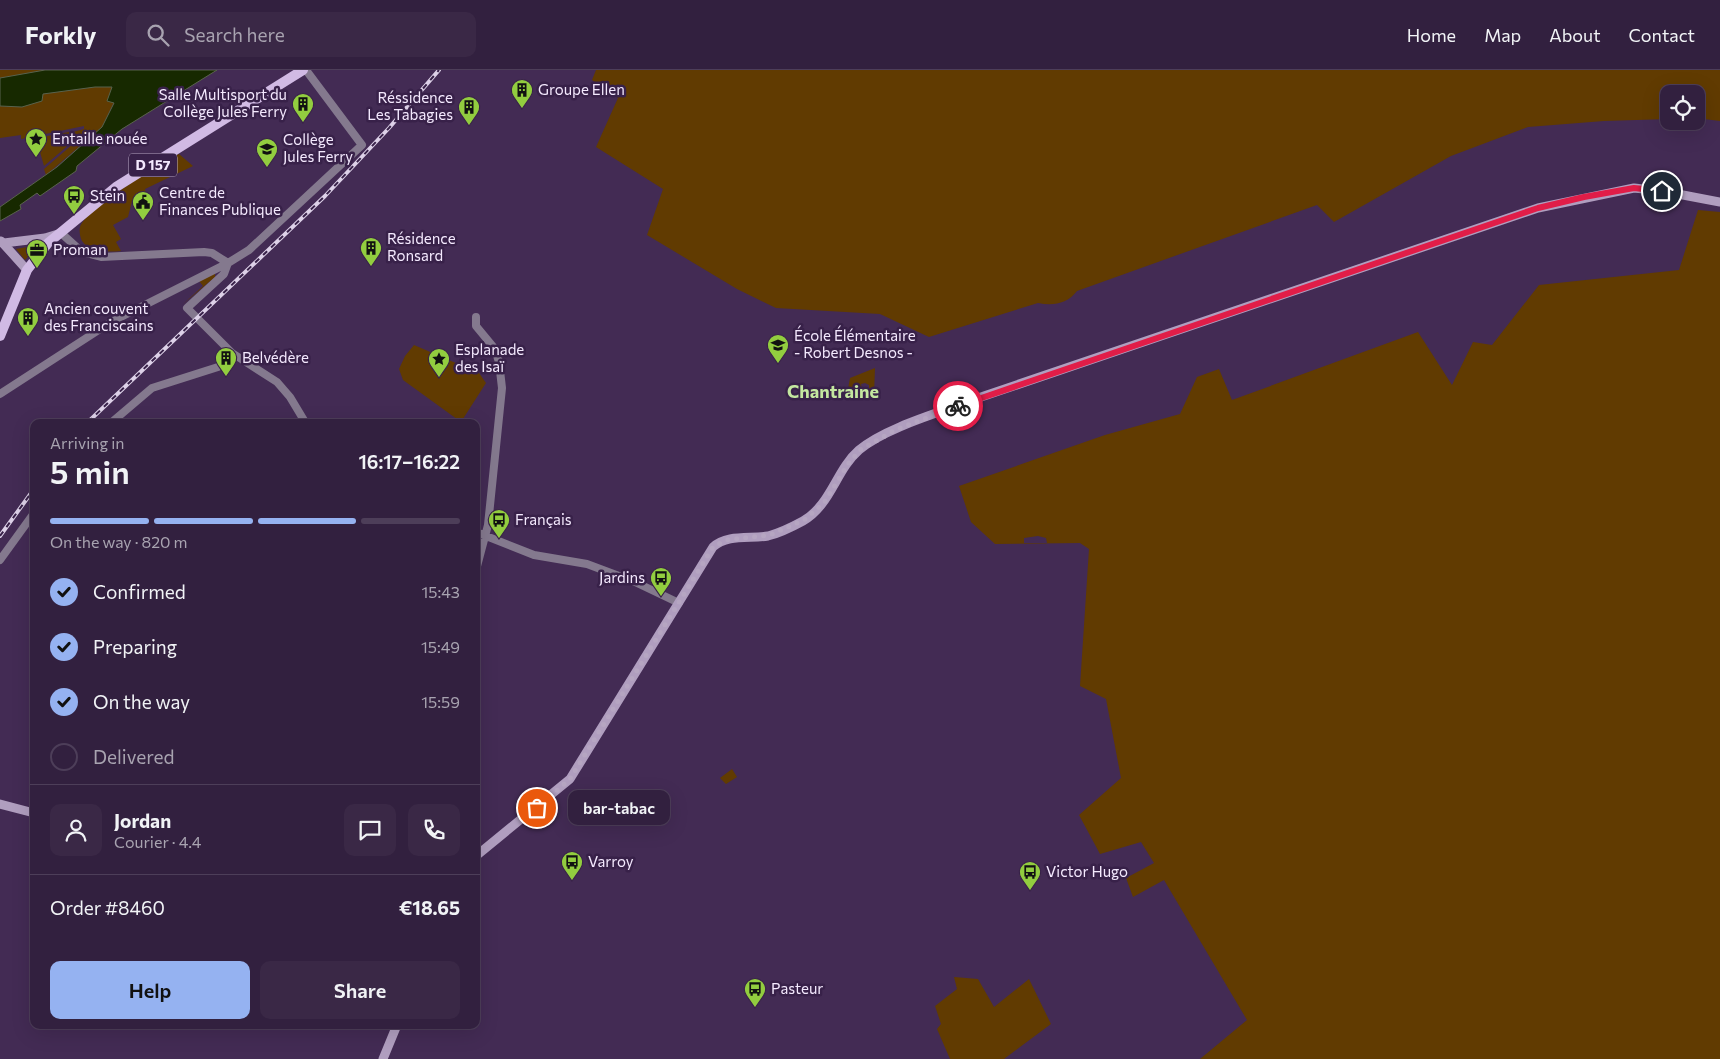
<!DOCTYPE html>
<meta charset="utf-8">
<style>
body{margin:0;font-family:Commissioner,sans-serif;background:#3a2846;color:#f1f3f6;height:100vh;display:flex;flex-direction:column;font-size:19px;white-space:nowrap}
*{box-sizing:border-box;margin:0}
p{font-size:16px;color:#a8a3b0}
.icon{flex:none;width:28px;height:28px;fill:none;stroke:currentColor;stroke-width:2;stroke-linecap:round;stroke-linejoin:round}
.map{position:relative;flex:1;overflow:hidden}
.side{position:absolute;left:30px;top:349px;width:450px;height:610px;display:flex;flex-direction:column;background:#32203f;border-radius:10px;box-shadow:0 5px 20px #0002,0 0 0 1px #4d3e59}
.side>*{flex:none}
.buttons{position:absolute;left:1660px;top:15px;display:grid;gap:10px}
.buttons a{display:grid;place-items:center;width:45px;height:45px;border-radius:10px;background:#32203f;box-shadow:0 5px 20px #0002,0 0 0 1px #4d3e59;font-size:25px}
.pin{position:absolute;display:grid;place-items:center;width:42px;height:42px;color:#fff;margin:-21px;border:2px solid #fff;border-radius:50%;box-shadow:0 1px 5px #0007}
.courier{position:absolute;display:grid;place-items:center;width:50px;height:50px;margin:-25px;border:4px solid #e11d48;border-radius:50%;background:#fff;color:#222;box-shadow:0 1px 6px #0007}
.bubble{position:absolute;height:35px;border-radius:10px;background:#32203f;box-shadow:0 5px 20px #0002,0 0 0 1px #4d3e59;font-size:16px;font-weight:600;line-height:35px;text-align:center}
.head em{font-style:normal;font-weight:600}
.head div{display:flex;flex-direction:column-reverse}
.head{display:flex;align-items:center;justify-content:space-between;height:85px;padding:0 20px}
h1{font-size:32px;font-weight:600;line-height:38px}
.bar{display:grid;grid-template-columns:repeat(4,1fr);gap:8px 5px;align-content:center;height:60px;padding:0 20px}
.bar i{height:6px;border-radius:4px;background:#4d3e59}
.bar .selected{background:#95b2f1}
.bar p{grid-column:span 4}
.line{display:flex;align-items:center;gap:12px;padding:0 20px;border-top:1px solid #4d3e59}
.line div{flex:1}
.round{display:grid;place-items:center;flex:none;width:52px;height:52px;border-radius:10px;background:#3a2846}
ol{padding:0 20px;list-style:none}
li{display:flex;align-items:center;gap:15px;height:55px}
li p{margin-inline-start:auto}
li .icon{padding:5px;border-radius:50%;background:#95b2f1;color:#111;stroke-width:4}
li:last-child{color:#a8a3b0}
li i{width:28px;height:28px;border:2px solid #4d3e59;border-radius:50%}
.button{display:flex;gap:10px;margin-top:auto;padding:10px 20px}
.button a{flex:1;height:58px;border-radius:10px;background:#95b2f1;color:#111;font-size:20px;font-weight:600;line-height:58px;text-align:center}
.button a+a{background:#3a2846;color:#f1f3f6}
header{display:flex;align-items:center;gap:30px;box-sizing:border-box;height:70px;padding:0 25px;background:#32203f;border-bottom:1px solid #4d3e59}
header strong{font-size:24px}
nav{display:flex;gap:28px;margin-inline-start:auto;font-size:18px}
.search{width:350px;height:45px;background:#3a2846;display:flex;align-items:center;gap:12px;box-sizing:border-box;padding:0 18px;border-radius:10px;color:#a8a3b0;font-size:19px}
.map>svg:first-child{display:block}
.green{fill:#613b01;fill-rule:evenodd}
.water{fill:#172900;stroke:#59634c}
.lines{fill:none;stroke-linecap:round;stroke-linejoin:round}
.tertiary{stroke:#84798e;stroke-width:8}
.secondary{stroke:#b09ebf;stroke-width:9}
.primary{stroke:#d1bae4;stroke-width:10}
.rail-casing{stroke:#ddd1e8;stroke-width:4}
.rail{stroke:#382149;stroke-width:2;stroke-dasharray:5.5;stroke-linecap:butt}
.done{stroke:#b6a6c2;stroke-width:5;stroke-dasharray:0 9}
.route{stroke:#e11d48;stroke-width:6}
.labels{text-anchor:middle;stroke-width:5;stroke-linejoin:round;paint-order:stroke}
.shield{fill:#382149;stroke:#bcadc8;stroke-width:1}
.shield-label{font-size:14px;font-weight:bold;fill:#f4e9fe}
.poi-label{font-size:15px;fill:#f4e9fe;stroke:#382149;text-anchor:start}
.quarter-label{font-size:18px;font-weight:bold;fill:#c4e7a0;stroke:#382149}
</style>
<header>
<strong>Forkly</strong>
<div class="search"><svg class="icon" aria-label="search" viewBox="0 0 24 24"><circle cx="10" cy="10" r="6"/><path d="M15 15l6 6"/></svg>Search here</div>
<nav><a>Home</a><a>Map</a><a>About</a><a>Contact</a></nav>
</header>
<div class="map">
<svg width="1720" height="989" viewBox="0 0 1720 989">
<rect width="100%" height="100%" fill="#432b54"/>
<path class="green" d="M 0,0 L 45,0 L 0,8 Z
M 596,0 L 1720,0 L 1720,51 L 1696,48 L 1696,24 L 1669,24 L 1669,49 L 1604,51 L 1528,57 L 1451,86 L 1334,152 L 1317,135 L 1077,221 C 1067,234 1053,236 1038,233 L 929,267 L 880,244 L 776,238 L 737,219 L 647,165 L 663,119 L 596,77 L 618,28 L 592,10 Z
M 95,17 L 112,17 L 108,31 L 114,32 L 102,57 L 46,105 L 44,99 L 73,74 L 73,62 L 84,59 L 84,56 L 21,69 L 21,65 L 0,68 L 0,36 L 22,37 L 43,24 Z
M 69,62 L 71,73 L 44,96 L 36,68 Z
M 179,84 L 193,96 L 145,119 L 148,136 L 142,139 L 143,134 L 132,131 L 128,147 L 113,155 L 121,169 L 116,172 L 121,181 C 108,182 91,183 82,171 C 80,167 79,161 80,157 C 87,138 159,95 179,84 Z
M 1698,140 L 1720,142 L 1720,989 L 1200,989 L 1247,950 L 1164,810 L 1133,827 L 1126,808 L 1154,793 L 1141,772 L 1100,784 L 1079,745 L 1121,708 L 1106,629 L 1080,616 L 1089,479 L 1080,473 L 995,474 L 971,452 L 959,416 L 1105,365 L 1180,344 L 1197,307 L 1219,299 L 1232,330 L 1418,262 L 1452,315 L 1473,272 L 1492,275 L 1539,215 L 1679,200 ZM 1038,466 L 1046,468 L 1047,473 L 1024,473 L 1024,468 Z
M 33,176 L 35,179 L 25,190 L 16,179 Z
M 215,203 L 215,207 L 182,235 L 203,216 L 199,211 Z
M 414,275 L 479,303 L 486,313 L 461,352 L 403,310 L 399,299 L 405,286 Z
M 875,298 L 874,324 L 869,321 L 869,315 L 865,313 L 861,314 L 862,318 L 859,323 L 848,319 L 850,308 Z
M 732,699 L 737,707 L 726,714 L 720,708 Z
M 954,907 L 978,909 L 994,937 L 1029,909 L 1051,954 L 1004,989 L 950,989 L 937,959 L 941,954 L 935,936 L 957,919 Z"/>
<path class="water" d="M 45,0 L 217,0 L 122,59 L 77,96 L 76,101 L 40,126 L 37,123 L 20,135 L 21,139 L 0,151 L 0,137 L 57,97 L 102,57 L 114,33 L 107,31 L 112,17 L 95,17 L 43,24 L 42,31 L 22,37 L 0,36 L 0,8 Z"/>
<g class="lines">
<path class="tertiary" d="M 61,163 L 82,182 L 101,187 L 204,182 L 212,183 L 228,193
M 228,193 L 224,204 L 187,238 L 232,283 L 277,312 L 290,327 L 305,352
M 476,247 L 476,256 L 495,279 L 499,292 L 502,318 L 488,455 L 476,500
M 0,324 L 111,252 L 228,193 L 249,180 L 362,75 L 306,0
M 112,352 L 152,318 L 218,297 L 224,294 L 232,283
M 476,462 L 534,485 L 587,494 L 635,512 L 679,533
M 0,490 L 34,443"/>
<path class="secondary" d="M 1,171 L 27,200
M 4,173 L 45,168 L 58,164
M 0,734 L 34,743
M 476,786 L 570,709 L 713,477 C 727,464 750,469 768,466 C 780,463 792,457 803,451 C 831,435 836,400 859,380 C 888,356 946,341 981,327 L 1538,138 L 1634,118 L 1662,121 L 1720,132
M 383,989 L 397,955"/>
<path class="primary" d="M 0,266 L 27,200 L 48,173 L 116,117 L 303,0"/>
<g class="rail-casing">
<path id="rail" d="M 88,352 L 325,126 L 389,58 L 439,0
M 0,466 L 34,419"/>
</g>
<use href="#rail" class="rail"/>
</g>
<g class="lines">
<path class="done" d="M 537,738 L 570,709 L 713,477 L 726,470 L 770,465 L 804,450 L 824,433 L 848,394 L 860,380 L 895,360 L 958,336"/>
<path class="route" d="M 958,336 L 1538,138 L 1584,127 L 1634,118 L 1662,121"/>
</g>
<defs>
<g id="building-pin" transform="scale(1.125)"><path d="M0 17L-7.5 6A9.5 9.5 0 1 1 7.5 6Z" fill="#92cd3f" stroke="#382149"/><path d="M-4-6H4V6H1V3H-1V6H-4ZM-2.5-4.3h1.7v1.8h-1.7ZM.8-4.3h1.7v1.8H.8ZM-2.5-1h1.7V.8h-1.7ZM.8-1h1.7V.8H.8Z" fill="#111"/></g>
<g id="sight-pin" transform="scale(1.125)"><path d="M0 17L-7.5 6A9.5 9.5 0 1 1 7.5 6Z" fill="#92cd3f" stroke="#382149"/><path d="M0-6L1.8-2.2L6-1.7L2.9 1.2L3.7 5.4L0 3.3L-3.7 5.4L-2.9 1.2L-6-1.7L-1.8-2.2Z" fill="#111"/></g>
<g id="school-pin" transform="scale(1.125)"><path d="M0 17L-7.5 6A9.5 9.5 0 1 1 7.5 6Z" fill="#92cd3f" stroke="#382149"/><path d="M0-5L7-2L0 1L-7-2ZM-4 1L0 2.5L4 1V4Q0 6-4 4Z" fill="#111"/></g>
<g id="bus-pin" transform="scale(1.125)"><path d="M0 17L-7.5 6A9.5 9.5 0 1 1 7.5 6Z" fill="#92cd3f" stroke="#382149"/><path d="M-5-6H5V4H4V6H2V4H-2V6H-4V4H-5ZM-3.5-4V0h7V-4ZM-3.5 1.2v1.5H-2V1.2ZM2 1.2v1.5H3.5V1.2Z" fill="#111"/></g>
<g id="civic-pin" transform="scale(1.125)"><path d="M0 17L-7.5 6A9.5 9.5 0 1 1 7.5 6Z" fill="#92cd3f" stroke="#382149"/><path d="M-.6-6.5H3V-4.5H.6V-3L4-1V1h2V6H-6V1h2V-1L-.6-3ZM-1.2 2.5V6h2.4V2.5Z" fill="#111"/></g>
<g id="office-pin" transform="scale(1.125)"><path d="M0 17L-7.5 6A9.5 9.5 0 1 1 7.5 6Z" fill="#92cd3f" stroke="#382149"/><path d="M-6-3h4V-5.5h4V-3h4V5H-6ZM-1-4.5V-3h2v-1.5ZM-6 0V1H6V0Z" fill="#111"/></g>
</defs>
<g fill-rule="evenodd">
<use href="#building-pin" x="522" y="20"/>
<use href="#building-pin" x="303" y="34"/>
<use href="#building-pin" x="469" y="37"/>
<use href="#sight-pin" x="36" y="69"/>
<use href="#school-pin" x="267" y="79"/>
<use href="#bus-pin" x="74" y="126"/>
<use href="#civic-pin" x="143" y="132"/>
<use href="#building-pin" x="371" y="178"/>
<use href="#office-pin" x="37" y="180"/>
<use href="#building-pin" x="28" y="248"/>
<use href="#school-pin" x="778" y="275"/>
<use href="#building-pin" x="226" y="288"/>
<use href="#sight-pin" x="439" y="289"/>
<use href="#bus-pin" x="499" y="450"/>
<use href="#bus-pin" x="661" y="508"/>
<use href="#bus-pin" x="572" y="792"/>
<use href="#bus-pin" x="1030" y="802"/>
<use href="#bus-pin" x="755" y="919"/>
</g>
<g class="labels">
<rect class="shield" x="129" y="83.5" width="48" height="23" rx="4"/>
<g class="shield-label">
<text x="153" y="100">D 157</text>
</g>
<g class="poi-label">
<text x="538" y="25">Groupe Ellen</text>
<text x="287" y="30" text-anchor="end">Salle Multisport du<tspan x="287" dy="17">Collège Jules Ferry</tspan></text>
<text x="453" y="33" text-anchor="end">Réssidence<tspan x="453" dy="17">Les Tabagies</tspan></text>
<text x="52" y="74">Entaille nouée</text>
<text x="283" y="75">Collège<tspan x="283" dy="17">Jules Ferry</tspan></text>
<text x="159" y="128">Centre de<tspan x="159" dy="17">Finances Publique</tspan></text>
<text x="90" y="131">Stein</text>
<text x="387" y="174">Résidence<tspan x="387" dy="17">Ronsard</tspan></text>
<text x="53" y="185">Proman</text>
<text x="44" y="244">Ancien couvent<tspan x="44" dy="17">des Franciscains</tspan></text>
<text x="794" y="271">École Élémentaire<tspan x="794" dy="17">- Robert Desnos -</tspan></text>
<text x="455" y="285">Esplanade<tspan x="455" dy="17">des Isaï</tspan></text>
<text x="242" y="293">Belvédère</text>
<text x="515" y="455">Français</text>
<text x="645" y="513" text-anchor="end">Jardins</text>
<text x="588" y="797">Varroy</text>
<text x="1046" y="807">Victor Hugo</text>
<text x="771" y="924">Pasteur</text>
</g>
<g class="quarter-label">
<text x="833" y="328">Chantraine</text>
</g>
</g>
</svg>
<div class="buttons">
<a><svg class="icon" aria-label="locate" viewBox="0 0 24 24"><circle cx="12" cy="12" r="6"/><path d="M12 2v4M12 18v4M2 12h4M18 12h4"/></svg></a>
</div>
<div class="pin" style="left:537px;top:738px;background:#ea580c"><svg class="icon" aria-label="bag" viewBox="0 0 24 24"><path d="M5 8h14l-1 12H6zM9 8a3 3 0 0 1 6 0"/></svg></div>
<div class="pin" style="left:1662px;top:121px;background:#1f2937"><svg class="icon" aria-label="home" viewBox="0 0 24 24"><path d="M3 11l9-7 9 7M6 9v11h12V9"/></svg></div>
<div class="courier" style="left:958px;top:336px"><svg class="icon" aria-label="bike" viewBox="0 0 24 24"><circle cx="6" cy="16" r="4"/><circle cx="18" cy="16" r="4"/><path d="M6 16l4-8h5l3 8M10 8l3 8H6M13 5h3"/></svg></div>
<div class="bubble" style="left:568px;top:720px;width:102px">bar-tabac</div>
<section class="side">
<div class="head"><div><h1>5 min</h1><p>Arriving in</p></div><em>16:17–16:22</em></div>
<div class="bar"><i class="selected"></i><i class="selected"></i><i class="selected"></i><i></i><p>On the way · 820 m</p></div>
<ol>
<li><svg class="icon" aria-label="check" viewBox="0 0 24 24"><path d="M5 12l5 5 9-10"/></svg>Confirmed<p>15:43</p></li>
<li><svg class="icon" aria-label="check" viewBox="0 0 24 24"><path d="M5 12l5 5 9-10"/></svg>Preparing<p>15:49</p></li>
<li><svg class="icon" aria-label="check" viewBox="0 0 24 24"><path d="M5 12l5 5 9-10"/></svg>On the way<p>15:59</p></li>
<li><i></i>Delivered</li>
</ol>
<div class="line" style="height:90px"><a class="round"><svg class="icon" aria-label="person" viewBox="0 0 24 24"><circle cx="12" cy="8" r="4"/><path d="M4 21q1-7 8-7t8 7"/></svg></a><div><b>Jordan</b><p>Courier · 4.4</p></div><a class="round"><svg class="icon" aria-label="chat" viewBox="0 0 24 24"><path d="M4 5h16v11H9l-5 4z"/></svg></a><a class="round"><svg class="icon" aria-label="phone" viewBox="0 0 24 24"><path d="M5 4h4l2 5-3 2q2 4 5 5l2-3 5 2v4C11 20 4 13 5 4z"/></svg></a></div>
<div class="line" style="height:65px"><div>Order #8460</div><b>€18.65</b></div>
<div class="button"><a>Help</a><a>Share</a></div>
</section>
</div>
